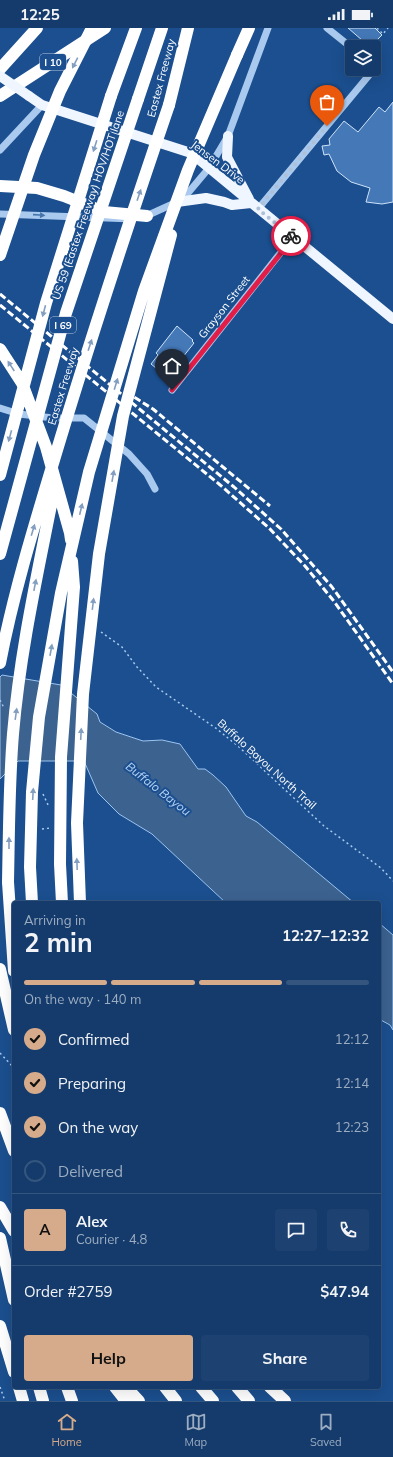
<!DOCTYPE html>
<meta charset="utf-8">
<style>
body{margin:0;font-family:Mulish,sans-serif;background:#1d4271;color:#f1f3f6;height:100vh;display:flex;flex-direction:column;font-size:15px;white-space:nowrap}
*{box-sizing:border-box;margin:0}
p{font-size:13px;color:#9dadc1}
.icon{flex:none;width:22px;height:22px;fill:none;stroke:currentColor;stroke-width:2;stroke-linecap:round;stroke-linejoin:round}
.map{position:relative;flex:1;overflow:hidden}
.panel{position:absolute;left:12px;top:873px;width:369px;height:488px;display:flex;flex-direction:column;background:#143b6b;border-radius:4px;box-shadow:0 4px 16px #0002,0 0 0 1px #33557e}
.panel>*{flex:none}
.tools{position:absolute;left:345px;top:12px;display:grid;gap:8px}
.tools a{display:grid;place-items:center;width:36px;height:36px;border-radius:4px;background:#143b6b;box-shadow:0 4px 16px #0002,0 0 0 1px #33557e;font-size:20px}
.pin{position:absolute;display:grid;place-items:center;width:34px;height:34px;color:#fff;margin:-41px -17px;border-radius:50% 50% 50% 0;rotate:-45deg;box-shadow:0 0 4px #0007}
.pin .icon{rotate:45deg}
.courier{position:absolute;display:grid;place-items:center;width:40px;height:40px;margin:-20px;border:3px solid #e11d48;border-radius:50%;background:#fff;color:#222;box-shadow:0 1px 5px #0007}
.overview em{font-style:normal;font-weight:700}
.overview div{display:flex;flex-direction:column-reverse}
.overview{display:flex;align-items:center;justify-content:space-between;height:68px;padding:0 12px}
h1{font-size:26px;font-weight:700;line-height:30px}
.bar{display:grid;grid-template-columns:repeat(4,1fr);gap:6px 4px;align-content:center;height:48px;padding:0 12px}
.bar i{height:5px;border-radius:3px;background:#33557e}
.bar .active{background:#d6ab8b}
.bar p{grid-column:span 4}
.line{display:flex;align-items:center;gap:10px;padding:0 12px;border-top:1px solid #33557e}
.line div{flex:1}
.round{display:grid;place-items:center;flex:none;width:42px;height:42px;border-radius:4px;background:#1d4271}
ol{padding:0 12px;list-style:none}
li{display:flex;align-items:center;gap:12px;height:44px}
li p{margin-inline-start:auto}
li .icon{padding:4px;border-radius:50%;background:#d6ab8b;color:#111;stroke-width:4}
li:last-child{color:#9dadc1}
li i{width:22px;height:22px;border:2px solid #33557e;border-radius:50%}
.primary-button{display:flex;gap:8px;margin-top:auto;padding:8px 12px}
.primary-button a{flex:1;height:46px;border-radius:4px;background:#d6ab8b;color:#111;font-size:16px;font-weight:700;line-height:46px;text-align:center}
.primary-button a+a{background:#1d4271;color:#f1f3f6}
.status{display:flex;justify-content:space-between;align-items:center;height:28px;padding:0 20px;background:#143b6b;direction:ltr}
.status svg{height:11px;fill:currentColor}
.tabs{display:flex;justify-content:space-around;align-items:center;height:56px;border-top:1px solid #33557e;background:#143b6b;font-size:11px;color:#9dadc1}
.tabs a{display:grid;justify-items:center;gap:2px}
.tabs .active{color:#d6ab8b}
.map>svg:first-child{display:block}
.water{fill:#3c6290;stroke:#9cc4f0}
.building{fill:#4478b7;stroke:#cfe3fa}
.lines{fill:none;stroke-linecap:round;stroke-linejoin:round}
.path{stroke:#a9c9ee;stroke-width:1.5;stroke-dasharray:2 3;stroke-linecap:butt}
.minor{stroke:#a9c9ee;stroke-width:7}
.major{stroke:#f0f6ff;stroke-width:10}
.highway{stroke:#fff;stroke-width:12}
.rail{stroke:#fff;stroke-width:3;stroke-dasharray:7 3;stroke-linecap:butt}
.path-bridge{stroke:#a9c9ee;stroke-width:1.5;stroke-dasharray:2 3;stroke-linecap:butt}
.major-bridge{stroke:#f0f6ff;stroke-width:10}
.highway-bridge{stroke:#fff;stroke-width:12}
.oneway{fill:#829ec1}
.oneway2{fill:#4674ac}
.done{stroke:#afc1d8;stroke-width:4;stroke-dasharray:0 7.2}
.route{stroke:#e11d48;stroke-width:5}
.labels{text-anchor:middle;stroke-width:4;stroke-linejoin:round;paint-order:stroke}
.shield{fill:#1b4f8f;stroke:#bbcadd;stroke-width:1}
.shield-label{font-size:10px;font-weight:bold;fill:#fff}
.street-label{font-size:11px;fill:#fff;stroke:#1b4f8f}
.water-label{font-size:12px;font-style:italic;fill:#b5d3f5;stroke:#1b4f8f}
</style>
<div class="status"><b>12:25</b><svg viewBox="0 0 49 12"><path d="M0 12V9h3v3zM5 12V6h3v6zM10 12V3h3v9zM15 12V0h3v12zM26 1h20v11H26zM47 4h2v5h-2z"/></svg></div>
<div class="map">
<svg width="393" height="1373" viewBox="0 0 393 1373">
<rect width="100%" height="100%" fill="#1b4f8f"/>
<path class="water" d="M 2,647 L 61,657 L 97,686 L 100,694 L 116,704 L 143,713 L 162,712 L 180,716 L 198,741 L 205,741 L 213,747 L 226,759 L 246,788 L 257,794 L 354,875 L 226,875 L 152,806 L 119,786 L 98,765 L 84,733 L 18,733 L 0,751 L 0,649 Z
M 379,895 L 393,907 L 393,1002 L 390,997 L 379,991 Z"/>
<path class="building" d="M 348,0 L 375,0 L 382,7 L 370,19 Z
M 393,74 L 393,174 L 382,176 L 366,174 L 370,160 L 351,154 L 337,143 L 329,126 L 324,127 L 322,118 L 330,117 L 329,111 L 344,93 L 358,104 L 379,79 L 385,84 Z
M 177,298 L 193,312 L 192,313 L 194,315 L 167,349 L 151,336 L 158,327 L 156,325 Z"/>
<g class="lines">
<path class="path" d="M 377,0 L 383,6 L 388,0
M 101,604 L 122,619 L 137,639 L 156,659 L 217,701 L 239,719 L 324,798 L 381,840 L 393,853
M 42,801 L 50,800
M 0,1025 L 14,1040
M 0,1359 L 5,1373"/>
<path class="minor" d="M 327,0 L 352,20
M 0,122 L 42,77
M 258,181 L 375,40 L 374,39
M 0,186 L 133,191
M 144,189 L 177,174 L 188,165 L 209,140 L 228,108 L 268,0
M 172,362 L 293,209
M 0,380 L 19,386 L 53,390 L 84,390 L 129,426 L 147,446 L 155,461"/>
<path class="major" d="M 29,68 L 42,77 L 191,125 L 393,291
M 228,108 L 227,129 L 249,171
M 177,174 L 206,170 L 224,174 L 232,177 L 251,175"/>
<path class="highway" d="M 237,27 L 249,0
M 0,41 L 37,0
M 0,68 L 105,0
M 111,68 L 136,0
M 138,71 L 162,0
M 169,77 L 188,0
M 0,158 L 37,160 L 64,168 L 104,184 L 147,188
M 8,854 L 14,943
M 0,941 L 14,1002
M 0,1085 L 14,1123
M 0,1179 L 14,1203
M 0,1210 L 14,1272
M 0,1298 L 14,1344
M 19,1359 L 23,1373
M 39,1359 L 43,1373
M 67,1359 L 72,1373
M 115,1359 L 126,1373
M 126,1359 L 139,1373
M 165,1359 L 176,1373
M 201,1359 L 213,1373
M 237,1359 L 249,1373
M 270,1359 L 285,1373"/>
<path class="rail" d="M 0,266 L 234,459 L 281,501 L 332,559 L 393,644
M 0,277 L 219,456 L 269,500 L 305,538 L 333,572 L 393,656
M 126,364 L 153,381 L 270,478"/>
<path class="path-bridge" d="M 0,672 L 4,680
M 43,766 L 49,779"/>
<path class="major-bridge" d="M 0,48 L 29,68"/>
<path class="highway-bridge" d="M 0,227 L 34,127 L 60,63 L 92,0
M 0,321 L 22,355 L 46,419 L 70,505 L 71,512
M 0,447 L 46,275 L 111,68
M 0,526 L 66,285 L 138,71
M 0,635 C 14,562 36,492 57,422 C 92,306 130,191 169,77
M 8,854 C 9,805 9,755 13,706 C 20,622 39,539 55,457
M 32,875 L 30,839 L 32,764 L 39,689 L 61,565 L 89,444 L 144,263 L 188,142 L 237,27
M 62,875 L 60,836 L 61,729 L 74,559 L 72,533
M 80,875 L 77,795 L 83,666 L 99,526 L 123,388 L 171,207"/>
</g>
<defs><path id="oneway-solid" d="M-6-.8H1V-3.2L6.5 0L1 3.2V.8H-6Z"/></defs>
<g class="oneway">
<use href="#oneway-solid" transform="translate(75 35) rotate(117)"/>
<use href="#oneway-solid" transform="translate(95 118) rotate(108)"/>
<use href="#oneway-solid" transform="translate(139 167) rotate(-71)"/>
<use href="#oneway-solid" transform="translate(44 283) rotate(105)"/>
<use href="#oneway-solid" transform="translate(90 317) rotate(-72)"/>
<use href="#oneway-solid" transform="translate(11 338) rotate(-123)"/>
<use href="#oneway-solid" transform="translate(116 356) rotate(-73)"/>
<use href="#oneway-solid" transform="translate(10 408) rotate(105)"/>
<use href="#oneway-solid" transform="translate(113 448) rotate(-80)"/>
<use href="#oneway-solid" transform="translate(81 481) rotate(-77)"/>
<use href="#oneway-solid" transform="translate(33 502) rotate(-73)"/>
<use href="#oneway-solid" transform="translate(35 557) rotate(-79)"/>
<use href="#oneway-solid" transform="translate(93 576) rotate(-83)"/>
<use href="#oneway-solid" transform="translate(51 622) rotate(-80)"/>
<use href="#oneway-solid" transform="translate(16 686) rotate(-82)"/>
<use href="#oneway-solid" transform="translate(81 706) rotate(-87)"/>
<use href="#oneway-solid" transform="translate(33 766) rotate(-87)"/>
<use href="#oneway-solid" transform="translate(9 815) rotate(-90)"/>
<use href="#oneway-solid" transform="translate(77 836) rotate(-92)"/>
</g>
<use class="oneway2" href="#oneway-solid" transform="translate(39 187) rotate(4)"/>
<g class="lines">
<path class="done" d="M 291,208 L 258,181 L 327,98"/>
<path class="route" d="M 172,362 L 293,210 L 291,208"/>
</g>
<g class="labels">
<g class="shield">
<rect x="40" y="26" width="26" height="16" rx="3"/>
<rect x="50" y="289" width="26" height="16" rx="3"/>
</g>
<g class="shield-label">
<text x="53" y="38">I 10</text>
<text x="63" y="301">I 69</text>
</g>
<g class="street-label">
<text transform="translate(161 50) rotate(-75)" y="4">Eastex Freeway</text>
<text transform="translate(218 134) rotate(37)" y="4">Jensen Drive</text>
<text transform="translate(88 177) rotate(-71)" y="4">US 59 (Eastex Freeway) HOV/HOT lane</text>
<text transform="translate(224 279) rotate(-52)" y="4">Grayson Street</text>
<text transform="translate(63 358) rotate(-73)" y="4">Eastex Freeway</text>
<text transform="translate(267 736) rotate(42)" y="4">Buffalo Bayou North Trail</text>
</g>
<g class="water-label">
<text transform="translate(158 761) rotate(38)" y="4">Buffalo Bayou</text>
</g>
</g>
</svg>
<div class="tools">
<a><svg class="icon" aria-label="layers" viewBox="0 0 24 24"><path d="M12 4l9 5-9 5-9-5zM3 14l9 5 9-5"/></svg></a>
</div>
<div class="pin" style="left:327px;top:98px;background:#ea580c"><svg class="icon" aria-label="bag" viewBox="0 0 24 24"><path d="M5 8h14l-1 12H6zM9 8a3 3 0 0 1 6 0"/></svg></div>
<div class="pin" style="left:172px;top:362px;background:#1f2937"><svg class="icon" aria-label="home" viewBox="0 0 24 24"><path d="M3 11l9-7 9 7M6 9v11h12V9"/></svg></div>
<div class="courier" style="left:291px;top:208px"><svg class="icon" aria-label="bike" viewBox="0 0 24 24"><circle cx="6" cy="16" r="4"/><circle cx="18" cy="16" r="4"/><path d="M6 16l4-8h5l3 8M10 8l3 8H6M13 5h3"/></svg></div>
<section class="panel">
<div class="overview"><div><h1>2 min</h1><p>Arriving in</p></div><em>12:27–12:32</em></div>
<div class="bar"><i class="active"></i><i class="active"></i><i class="active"></i><i></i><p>On the way · 140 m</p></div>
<ol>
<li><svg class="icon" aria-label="check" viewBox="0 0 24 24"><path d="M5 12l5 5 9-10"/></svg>Confirmed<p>12:12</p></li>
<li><svg class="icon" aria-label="check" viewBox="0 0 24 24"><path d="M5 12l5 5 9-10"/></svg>Preparing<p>12:14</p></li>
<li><svg class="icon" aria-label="check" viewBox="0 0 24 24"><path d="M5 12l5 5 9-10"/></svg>On the way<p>12:23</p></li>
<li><i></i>Delivered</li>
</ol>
<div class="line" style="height:72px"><b class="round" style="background:#d6ab8b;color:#111">A</b><div><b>Alex</b><p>Courier · 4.8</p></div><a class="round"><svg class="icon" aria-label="chat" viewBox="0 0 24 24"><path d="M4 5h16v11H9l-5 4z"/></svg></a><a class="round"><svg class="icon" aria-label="phone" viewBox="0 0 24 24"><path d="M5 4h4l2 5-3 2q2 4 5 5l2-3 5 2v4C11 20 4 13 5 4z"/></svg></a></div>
<div class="line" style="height:52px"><div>Order #2759</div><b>$47.94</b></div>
<div class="primary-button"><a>Help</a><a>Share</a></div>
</section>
</div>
<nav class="tabs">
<a class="active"><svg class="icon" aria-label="home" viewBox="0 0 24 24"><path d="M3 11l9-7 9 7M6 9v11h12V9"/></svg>Home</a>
<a><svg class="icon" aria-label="map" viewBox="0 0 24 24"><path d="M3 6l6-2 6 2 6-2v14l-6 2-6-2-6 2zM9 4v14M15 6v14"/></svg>Map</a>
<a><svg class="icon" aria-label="saved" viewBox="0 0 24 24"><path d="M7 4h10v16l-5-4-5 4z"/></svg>Saved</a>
</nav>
